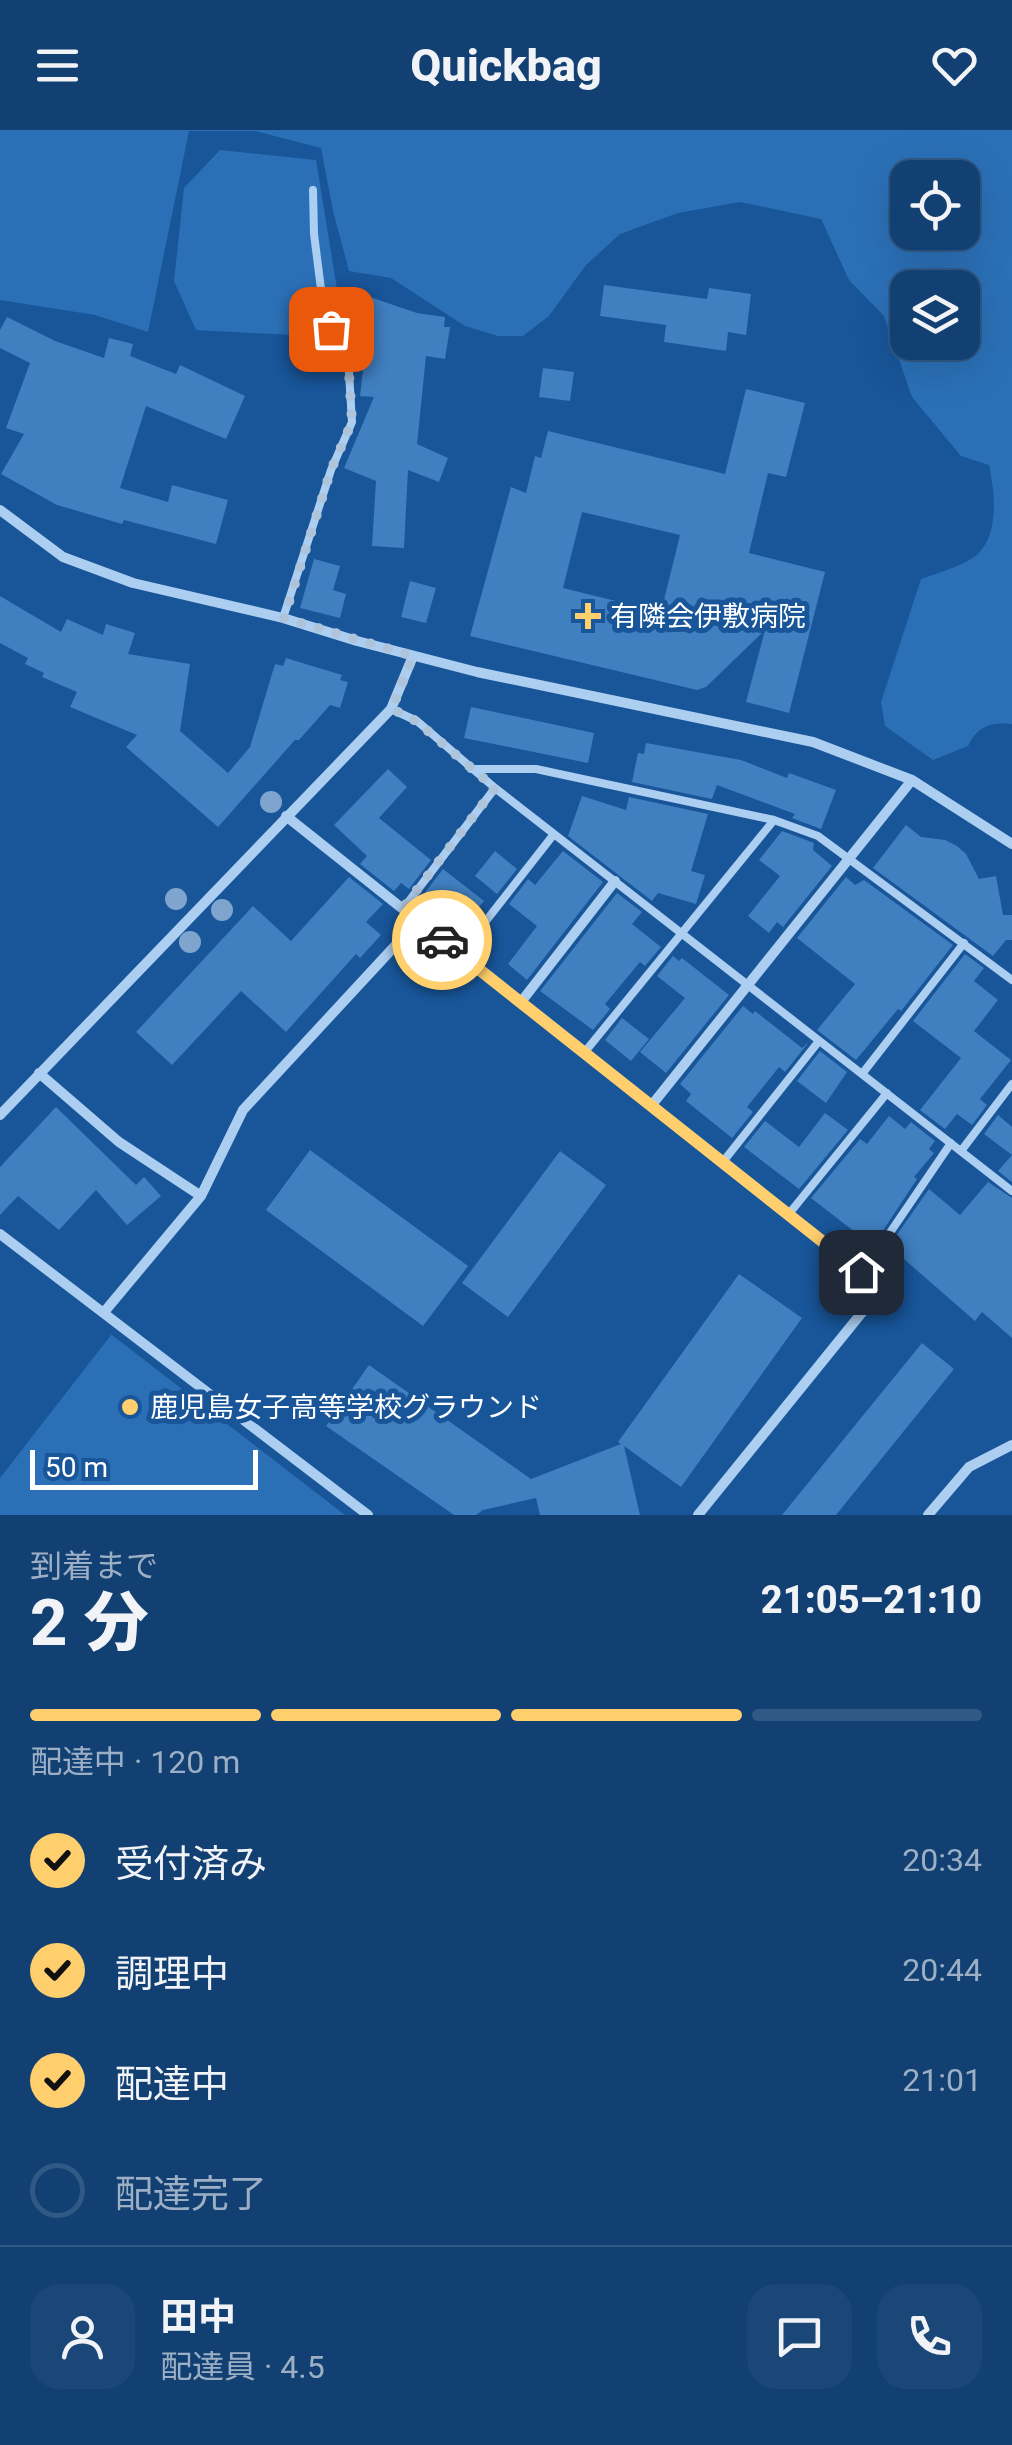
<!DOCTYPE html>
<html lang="ja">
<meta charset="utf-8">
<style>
body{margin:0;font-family:Roboto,"Noto Sans JP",sans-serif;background:#1b4778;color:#f1f3f6;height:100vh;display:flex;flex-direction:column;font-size:38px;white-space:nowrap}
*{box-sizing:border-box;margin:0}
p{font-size:32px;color:#9cafc4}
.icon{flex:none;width:55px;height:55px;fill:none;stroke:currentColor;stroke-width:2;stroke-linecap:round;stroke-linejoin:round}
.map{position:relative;height:1385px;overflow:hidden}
.drawer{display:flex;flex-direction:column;background:#124073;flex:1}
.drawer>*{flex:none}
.buttons{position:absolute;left:890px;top:30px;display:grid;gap:20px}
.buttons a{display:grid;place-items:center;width:90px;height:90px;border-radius:20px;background:#124073;box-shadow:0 10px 40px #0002,0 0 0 2px #315985;font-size:50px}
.scale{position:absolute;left:30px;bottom:25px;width:228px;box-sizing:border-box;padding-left:10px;border:5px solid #fff;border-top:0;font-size:28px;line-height:35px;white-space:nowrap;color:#fff;-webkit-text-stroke:8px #185599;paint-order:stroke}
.pin{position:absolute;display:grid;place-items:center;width:85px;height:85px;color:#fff;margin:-42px;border-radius:20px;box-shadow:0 5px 15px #0006}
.courier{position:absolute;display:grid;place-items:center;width:100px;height:100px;margin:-50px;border:8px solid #ffcf6d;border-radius:50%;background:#fff;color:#222;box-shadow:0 2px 12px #0007}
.headline em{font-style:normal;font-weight:800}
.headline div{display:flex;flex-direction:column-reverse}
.headline{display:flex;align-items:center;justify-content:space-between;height:170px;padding:0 30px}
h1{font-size:65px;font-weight:800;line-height:75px}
.bar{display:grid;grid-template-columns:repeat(4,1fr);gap:15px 10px;align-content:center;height:120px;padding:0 30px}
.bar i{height:12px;border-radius:8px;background:#315985}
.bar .active{background:#ffcf6d}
.bar p{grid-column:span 4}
.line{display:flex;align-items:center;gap:25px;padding:0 30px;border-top:2px solid #315985}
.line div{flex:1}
.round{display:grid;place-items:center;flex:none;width:105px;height:105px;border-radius:30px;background:#1b4778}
ol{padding:0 30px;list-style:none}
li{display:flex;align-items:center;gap:30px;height:110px}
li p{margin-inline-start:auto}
li .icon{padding:10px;border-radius:50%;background:#ffcf6d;color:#111;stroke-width:4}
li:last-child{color:#9cafc4}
li i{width:55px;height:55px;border:5px solid #315985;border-radius:50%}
header{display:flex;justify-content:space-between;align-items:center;height:130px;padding:0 30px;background:#124073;font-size:45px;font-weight:800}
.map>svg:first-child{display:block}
.green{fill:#2b70b7;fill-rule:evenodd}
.building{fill:#407fc0;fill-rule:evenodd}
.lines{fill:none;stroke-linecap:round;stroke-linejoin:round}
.service{stroke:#accef1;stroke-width:8}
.minor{stroke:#accef1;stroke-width:10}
.tree{fill:#7fa5cf}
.done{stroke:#aec4db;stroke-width:10;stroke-dasharray:0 18}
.route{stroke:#ffcf6d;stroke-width:12}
.poi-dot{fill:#ffcf6d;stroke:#185599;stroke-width:4}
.labels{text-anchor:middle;stroke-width:10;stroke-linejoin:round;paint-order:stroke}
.poi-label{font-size:28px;fill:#fff;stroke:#185599;text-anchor:start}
</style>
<header><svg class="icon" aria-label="menu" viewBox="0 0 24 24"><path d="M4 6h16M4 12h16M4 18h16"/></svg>Quickbag<svg class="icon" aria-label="heart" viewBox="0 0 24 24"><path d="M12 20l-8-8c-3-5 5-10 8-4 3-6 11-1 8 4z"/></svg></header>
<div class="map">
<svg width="1012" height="1385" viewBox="0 0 1012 1385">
<rect width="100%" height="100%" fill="#185599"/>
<path class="green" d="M 0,0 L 1012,0 L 1012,594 C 990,592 978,596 968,616 L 933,630 L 885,596 L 881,572 L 921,449 C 937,443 960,437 974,427 C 1000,408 995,363 989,335 L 961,326 L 912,267 L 884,186 L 849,150 L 821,89 L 740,72 L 678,83 L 620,104 L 586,135 L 549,186 L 523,206 L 498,206 L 465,196 L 391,148 L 349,141 L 333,81 L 321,18 L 255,1 L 189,1 L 148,202 L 95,185 L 0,170 ZM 908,48 L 962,48 L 962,102 L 908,102 ZM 908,158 L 962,158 L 962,212 L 908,212 Z
M 220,20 L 316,30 L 337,159 L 292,205 L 196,200 L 174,151 L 184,58 Z
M 111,1205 L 112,1205 L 345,1385 L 0,1385 L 0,1348 Z"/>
<path class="building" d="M 604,155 L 707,169 L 709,158 L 751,164 L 746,205 L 728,202 L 726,221 L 664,212 L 666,195 L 600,186 Z
M 330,164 L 361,164 L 417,183 L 445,187 L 444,197 L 450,197 L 445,229 L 426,226 L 417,314 L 448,328 L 439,352 L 408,340 L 404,418 L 372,416 L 376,351 L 344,338 L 374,267 L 360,266 L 367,204 L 352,200 L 333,175 Z
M 7,187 L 55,211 L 104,228 L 109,208 L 133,214 L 130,226 L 176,244 L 180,235 L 245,266 L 226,309 L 146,276 L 120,358 L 168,372 L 172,355 L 228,370 L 216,414 L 124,390 L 122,394 L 57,375 L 1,344 L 24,304 L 6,298 L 30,233 L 0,218 L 0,200 Z
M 543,238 L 574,242 L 570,271 L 539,267 Z
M 746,259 L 805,273 L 786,347 L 768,343 L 749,423 L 825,442 L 789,583 L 746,572 L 765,500 L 706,557 L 697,560 L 470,506 L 511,357 L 526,363 L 535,326 L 541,328 L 548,301 L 725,344 ZM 582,382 L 680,405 L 661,482 L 563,458 Z
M 314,429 L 340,436 L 333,460 L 346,464 L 340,488 L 300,478 Z
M 410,451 L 436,458 L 426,493 L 401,487 Z
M 0,466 L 61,502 L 67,489 L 103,505 L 106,494 L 135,503 L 128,524 L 190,534 L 180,601 L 228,643 L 250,617 L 275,534 L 283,536 L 286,528 L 342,545 L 340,550 L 348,552 L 340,578 L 330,575 L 299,610 L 295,610 L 218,697 L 126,617 L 137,605 L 70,577 L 77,562 L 42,547 L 44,543 L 25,534 L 28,528 L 0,513 Z
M 471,577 L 594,603 L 588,633 L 464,608 Z
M 646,613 L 741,630 L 787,648 L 789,643 L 836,660 L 821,699 L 792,688 L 795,684 L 717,655 L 712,669 L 632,652 L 638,623 L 644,624 Z
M 388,639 L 407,657 L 379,688 L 431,730 L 409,759 L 401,753 L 394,761 L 360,734 L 367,726 L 334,695 Z
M 582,666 L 626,680 L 629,667 L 708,684 L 691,741 L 705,745 L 696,774 L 658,763 L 652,771 L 568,706 Z
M 906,695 L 921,707 L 945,710 L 957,716 L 966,724 L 979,749 L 996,746 L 1003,785 L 1012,785 L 1012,810 L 1006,810 L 993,826 L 873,738 Z
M 782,701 L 814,713 L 813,720 L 832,736 L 783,797 L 777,792 L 769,803 L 748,786 L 780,746 L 759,730 Z
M 495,721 L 517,739 L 497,764 L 475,746 Z
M 563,721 L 603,752 L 527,850 L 508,834 L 537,796 L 509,774 L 528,749 L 535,755 Z
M 443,739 L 484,771 L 460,801 L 420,769 Z
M 349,747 L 383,774 L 366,792 L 381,805 L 360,828 L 356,824 L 286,902 L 241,861 L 172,935 L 136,902 L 253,776 L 291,811 Z
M 846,747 L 855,755 L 864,750 L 953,815 L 901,881 L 898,879 L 856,930 L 817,900 L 855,854 L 797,808 Z
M 617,763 L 642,782 L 632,794 L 661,817 L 645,836 L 640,832 L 605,874 L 610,879 L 593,900 L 540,861 Z
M 965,824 L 984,838 L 974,851 L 998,870 L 974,901 L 1011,930 L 980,969 L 987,975 L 972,995 L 957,984 L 945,999 L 920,980 L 961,928 L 913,891 Z
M 673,826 L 679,831 L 682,828 L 729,865 L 666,943 L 640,922 L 685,868 L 657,846 Z
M 743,876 L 753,884 L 755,881 L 802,918 L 809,912 L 785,942 L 779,937 L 747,977 L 753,982 L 732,1008 L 686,971 L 691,964 L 680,954 Z
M 622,888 L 649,909 L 631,931 L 605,910 Z
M 820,921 L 847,942 L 826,973 L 797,951 Z
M 56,977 L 136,1055 L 144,1047 L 161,1066 L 127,1095 L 96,1060 L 59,1100 L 18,1066 L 0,1085 L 0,1037 Z
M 825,983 L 848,1000 L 799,1059 L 744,1017 L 765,991 L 799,1017 Z
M 998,985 L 1012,997 L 1012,1052 L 998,1041 L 1012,1025 L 984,1004 Z
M 889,986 L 905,999 L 911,992 L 935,1011 L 929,1019 L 934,1023 L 914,1047 L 917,1049 L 878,1108 L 871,1101 L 864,1109 L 811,1068 L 860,1009 L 867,1014 Z
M 310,1020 L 468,1136 L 423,1196 L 266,1080 Z
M 560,1021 L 606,1055 L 508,1187 L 462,1153 Z
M 988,1052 L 1012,1068 L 1012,1208 L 982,1182 L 975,1191 L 889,1116 L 929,1059 L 960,1085 Z
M 739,1144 L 802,1188 L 681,1357 L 624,1316 L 640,1385 L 540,1385 L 536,1368 L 483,1380 L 476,1385 L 454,1385 L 326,1296 L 369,1235 L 531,1349 L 621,1314 L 618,1312 Z
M 922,1213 L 954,1239 L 836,1385 L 782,1385 Z"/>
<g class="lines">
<path class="service" d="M 283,488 L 331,340 L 352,292 L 348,226 L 331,199 L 321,159 L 314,104 L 313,60
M 391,579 L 417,591 L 495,658 L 1012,1061
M 471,639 L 536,639 L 774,690 L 818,706 L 1012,850
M 403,779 L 495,658
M 460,824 L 554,704
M 584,923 L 774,690
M 862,944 L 964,813
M 961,1021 L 1012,954
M 722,1033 L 819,911
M 788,1085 L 887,963
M 885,1110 L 951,1013"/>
<path class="minor" d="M 0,380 L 63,427 L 133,453 L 283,488 L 357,511 L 477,542 L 813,612 L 912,650 L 1012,714
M 286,686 L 418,791
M 521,872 L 615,751
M 39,943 L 119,1012 L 201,1066
M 651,976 L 912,650
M 0,985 L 391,579 L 413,526
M 0,1104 L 368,1385
M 105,1181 L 201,1066 L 243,980 L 418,791 L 881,1159 L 698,1385
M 928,1385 L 969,1337 L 1012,1315"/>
</g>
<g class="tree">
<circle cx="271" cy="672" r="11"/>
<circle cx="176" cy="769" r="11"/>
<circle cx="222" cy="780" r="11"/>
<circle cx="190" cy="812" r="11"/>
</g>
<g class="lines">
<path class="done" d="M 331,199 L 348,226 L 352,292 L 331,340 L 284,488 L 413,526 L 392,579 L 416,591 L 495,658 L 403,778 L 442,810"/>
<path class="route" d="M 442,810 L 861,1142"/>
</g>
<g class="poi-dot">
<path d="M583 471h10v10h10v10h-10v10h-10v-10h-10v-10h10z"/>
<circle cx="130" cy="1277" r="10"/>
</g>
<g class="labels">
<g class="poi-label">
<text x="610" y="496">有隣会伊敷病院</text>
<text x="150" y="1287">鹿児島女子高等学校グラウンド</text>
</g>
</g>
</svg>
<div class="buttons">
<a><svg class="icon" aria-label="locate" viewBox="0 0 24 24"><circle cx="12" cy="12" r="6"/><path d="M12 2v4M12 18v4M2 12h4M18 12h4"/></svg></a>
<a><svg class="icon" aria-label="layers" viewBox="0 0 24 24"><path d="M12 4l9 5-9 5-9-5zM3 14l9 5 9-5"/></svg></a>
</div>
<div class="scale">50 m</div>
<div class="pin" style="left:331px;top:199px;background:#ea580c"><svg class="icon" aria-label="bag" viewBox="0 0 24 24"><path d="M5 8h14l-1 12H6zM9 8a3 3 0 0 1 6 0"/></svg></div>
<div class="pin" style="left:861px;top:1142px;background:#1f2937"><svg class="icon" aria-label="home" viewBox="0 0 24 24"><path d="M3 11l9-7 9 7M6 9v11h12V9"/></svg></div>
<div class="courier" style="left:442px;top:810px"><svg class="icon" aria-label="car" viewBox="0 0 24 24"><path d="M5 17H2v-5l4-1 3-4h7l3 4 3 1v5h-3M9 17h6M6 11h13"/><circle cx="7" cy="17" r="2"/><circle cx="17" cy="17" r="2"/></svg></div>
</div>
<section class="drawer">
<div class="headline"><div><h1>2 分</h1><p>到着まで</p></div><em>21:05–21:10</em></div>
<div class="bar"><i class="active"></i><i class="active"></i><i class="active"></i><i></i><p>配達中 · 120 m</p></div>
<ol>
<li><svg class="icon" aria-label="check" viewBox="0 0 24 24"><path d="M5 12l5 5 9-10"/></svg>受付済み<p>20:34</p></li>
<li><svg class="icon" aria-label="check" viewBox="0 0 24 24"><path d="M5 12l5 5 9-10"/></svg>調理中<p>20:44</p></li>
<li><svg class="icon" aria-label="check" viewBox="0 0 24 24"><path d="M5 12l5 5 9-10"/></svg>配達中<p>21:01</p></li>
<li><i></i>配達完了</li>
</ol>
<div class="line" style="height:180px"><a class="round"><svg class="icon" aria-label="person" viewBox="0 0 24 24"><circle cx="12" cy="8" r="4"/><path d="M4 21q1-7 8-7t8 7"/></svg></a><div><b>田中</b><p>配達員 · 4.5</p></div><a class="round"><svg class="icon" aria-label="chat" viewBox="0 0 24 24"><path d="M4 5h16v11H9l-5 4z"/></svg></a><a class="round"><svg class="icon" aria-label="phone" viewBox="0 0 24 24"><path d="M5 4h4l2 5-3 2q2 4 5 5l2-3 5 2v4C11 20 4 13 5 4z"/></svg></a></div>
</section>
